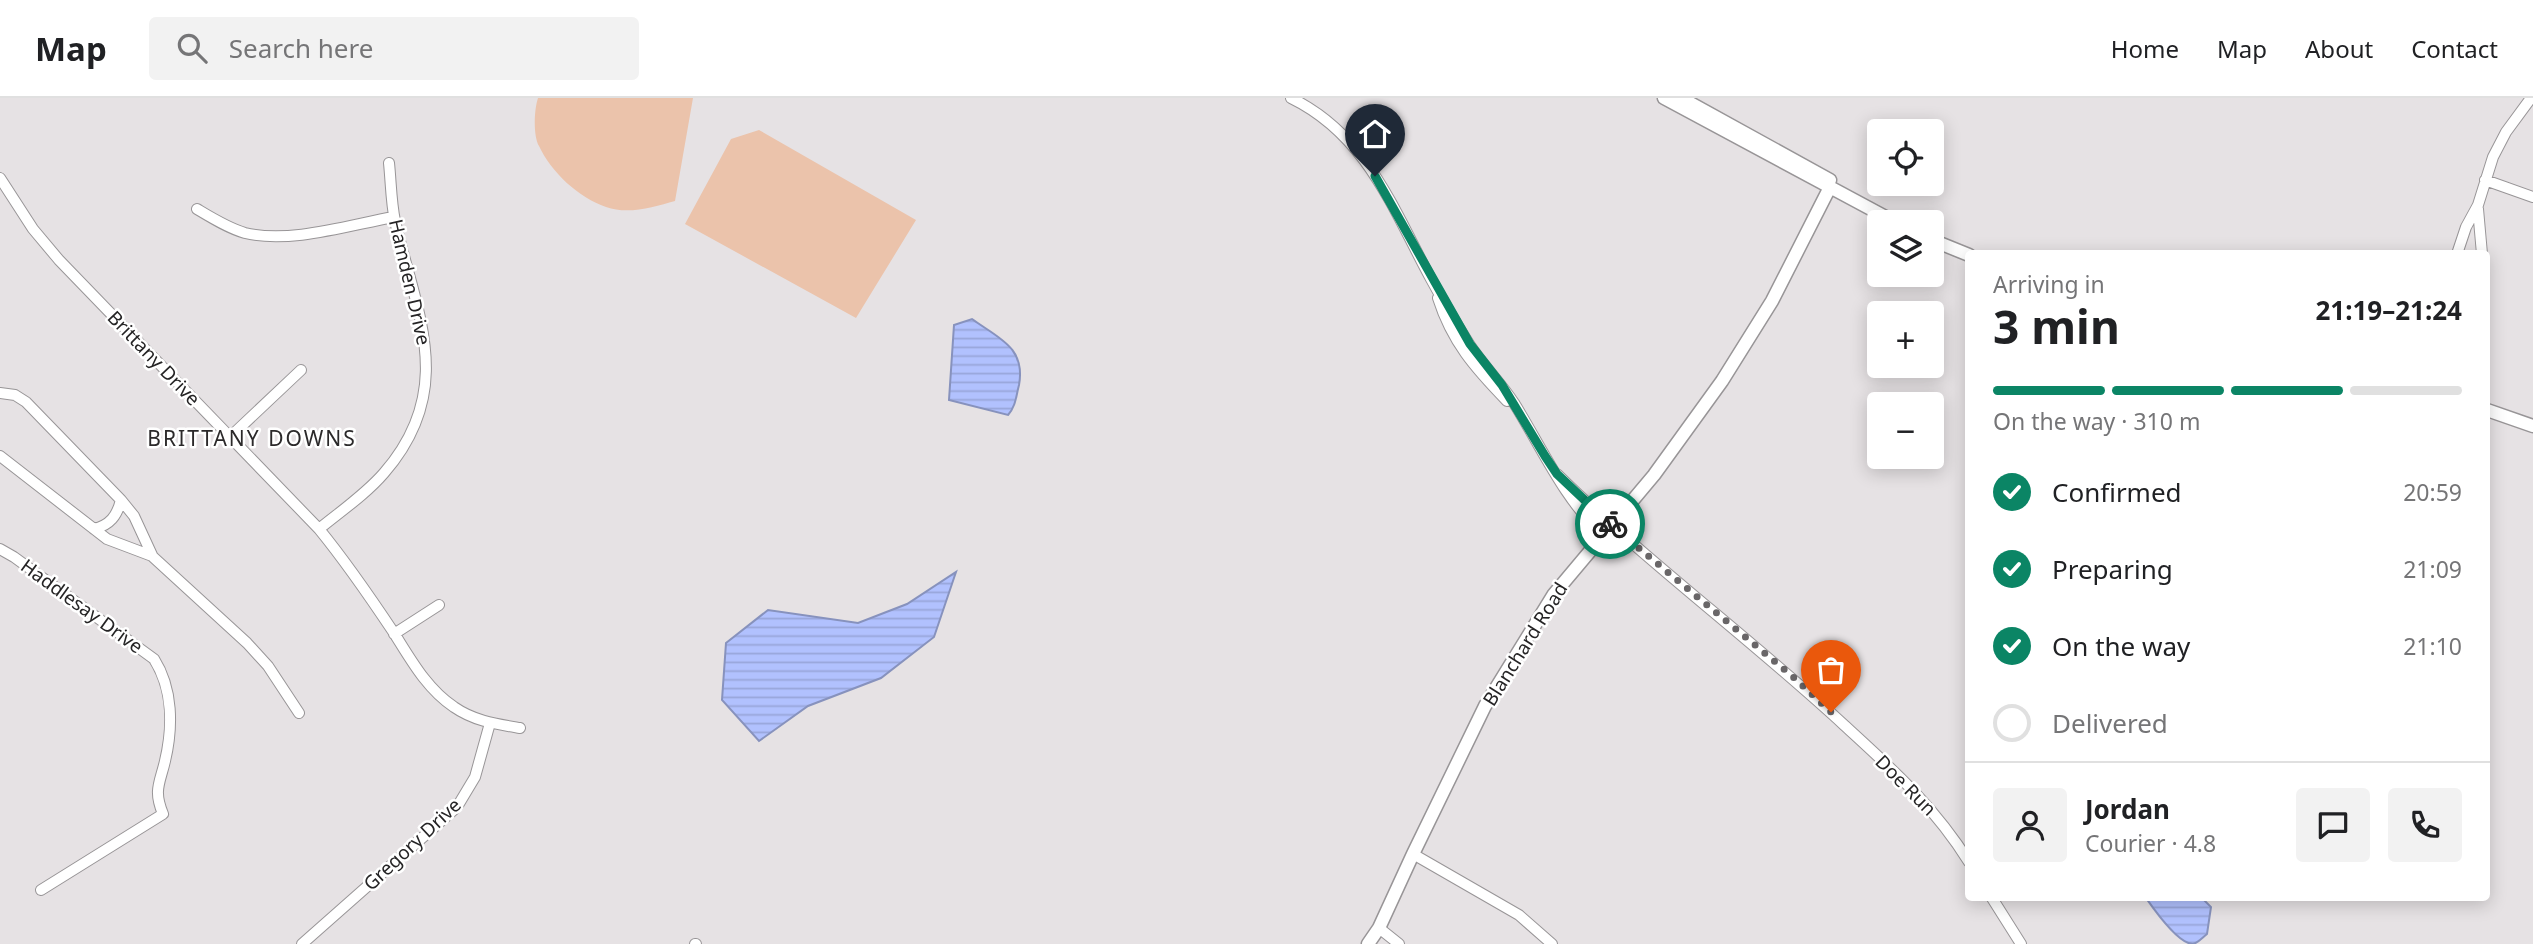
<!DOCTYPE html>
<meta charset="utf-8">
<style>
body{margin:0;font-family:"Noto Sans",sans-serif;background:#f2f2f2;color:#202124;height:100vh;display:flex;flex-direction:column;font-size:26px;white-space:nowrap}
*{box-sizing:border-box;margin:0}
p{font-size:23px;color:#757577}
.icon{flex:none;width:38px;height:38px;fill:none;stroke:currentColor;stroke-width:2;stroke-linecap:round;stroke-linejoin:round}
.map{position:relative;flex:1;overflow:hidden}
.panel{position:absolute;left:1965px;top:152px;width:525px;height:651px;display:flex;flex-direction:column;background:#fff;border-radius:7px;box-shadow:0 4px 18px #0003}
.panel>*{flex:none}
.tools{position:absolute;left:1867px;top:21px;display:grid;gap:14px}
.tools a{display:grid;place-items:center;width:77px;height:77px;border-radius:7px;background:#fff;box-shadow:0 4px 18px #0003;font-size:35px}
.pin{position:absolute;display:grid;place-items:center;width:60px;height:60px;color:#fff;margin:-72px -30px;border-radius:50% 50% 50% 0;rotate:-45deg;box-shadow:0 0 7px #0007}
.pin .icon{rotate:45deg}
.courier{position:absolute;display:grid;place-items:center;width:70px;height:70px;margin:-35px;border:5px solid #0b8565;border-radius:50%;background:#fff;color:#222;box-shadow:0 2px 9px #0007}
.summary em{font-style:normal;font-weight:700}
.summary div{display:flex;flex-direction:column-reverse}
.summary{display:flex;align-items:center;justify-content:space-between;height:119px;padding:0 28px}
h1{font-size:46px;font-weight:700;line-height:52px}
.bar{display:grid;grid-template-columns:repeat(4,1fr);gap:10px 7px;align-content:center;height:84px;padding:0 28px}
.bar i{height:9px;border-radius:5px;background:#e0e0e0}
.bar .current{background:#0b8565}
.bar p{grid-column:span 4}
.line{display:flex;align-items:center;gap:18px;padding:0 28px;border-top:2px solid #e0e0e0}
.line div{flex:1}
.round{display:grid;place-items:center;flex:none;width:74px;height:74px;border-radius:7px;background:#f2f2f2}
ol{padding:0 28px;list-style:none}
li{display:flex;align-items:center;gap:21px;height:77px}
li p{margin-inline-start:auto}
li .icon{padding:7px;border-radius:50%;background:#0b8565;color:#fff;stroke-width:4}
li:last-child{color:#757577}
li i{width:38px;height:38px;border:4px solid #e0e0e0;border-radius:50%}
header{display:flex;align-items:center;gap:42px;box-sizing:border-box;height:98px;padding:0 35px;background:#fff;border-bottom:2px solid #e0e0e0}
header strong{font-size:33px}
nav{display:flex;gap:38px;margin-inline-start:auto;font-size:24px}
.search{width:490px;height:63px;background:#f2f2f2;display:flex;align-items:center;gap:18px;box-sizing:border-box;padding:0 24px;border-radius:7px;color:#757577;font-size:26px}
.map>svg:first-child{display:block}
.park{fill:#ebc3ab}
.water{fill:url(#water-rules);stroke:#8792bd;stroke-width:2}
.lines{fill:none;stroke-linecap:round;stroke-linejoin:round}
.minor-casing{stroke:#989597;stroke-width:12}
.tertiary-casing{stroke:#989597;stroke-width:15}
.minor{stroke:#fff;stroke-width:10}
.tertiary{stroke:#fff;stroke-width:12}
.done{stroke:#696668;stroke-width:7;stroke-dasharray:0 12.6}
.route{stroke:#0b8565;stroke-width:9}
.labels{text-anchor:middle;stroke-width:5;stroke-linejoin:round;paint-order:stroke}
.street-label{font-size:19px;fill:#252425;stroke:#fff}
.neighbourhood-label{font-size:21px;letter-spacing:2px;fill:#2b292a;stroke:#fff}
</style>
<header>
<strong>Map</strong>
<div class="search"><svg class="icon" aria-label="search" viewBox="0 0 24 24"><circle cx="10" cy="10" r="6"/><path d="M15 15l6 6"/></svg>Search here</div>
<nav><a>Home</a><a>Map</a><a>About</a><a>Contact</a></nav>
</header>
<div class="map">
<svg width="2533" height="846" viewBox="0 0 2533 846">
<defs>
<pattern id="water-rules" width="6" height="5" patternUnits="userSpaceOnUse" patternTransform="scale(1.75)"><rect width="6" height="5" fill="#b1c1fe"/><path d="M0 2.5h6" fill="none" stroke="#98a6da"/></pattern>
</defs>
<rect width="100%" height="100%" fill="#e6e2e4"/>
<path class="park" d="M 538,0 L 693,0 L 675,103 C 654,109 628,117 606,109 C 579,100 551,74 539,48 C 533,37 534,12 538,0 Z
M 759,32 L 916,122 L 856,220 L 685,126 L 731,41 Z"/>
<path class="water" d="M 972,221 C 998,240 1026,249 1019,287 C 1016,298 1016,308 1008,317 L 949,302 L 954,227 Z
M 956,474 L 934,539 L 881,580 L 808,608 L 759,643 L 722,602 L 726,545 L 768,512 L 858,525 L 907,506 Z
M 2146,800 L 2202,800 L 2211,809 L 2207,836 C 2203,839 2198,845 2193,846 C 2178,846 2153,810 2146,800 Z"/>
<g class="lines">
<g class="minor-casing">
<path id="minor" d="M 1291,0 C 1367,37 1393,111 1431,181 C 1443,203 1456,225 1469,246 C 1482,266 1500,284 1514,305 C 1542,350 1564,401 1603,437
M 0,80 L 33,131 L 59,162 L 319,431 C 346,464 370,499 394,535 C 411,562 427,591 454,609 C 474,623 496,626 520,630
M 2485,82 L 2533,99
M 197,111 C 212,120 228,130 245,135 C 290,146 349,127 394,119
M 2478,111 L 2482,156
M 2457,156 L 2466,129 L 2478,107 L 2493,59 L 2506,34 L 2531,0
M 1438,200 C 1452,244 1475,270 1507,303
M 0,295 L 15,297 L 26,304 L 121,402 L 134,418 L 152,457
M 230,339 L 301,272
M 0,358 L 107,441 L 152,458 L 247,545 L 268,568 L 299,615
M 1557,376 C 1648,465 1751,541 1844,627 C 1893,672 1933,707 1969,764
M 94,431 C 110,427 117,418 121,402
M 319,431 C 341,413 366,396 384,375 C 457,291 417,217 395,123 C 391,104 391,84 389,65
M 0,451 L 14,459 L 154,561 C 173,591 173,629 165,663 C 160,685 153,692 163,716 L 41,792
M 394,536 L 439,507
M 1413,756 L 1519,817 L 1552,846
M 1992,800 L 2021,846
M 1379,830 L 1399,846
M 302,846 L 457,709 L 475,679 L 490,625
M 695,846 L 696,846"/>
</g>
<g class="tertiary-casing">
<path id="tertiary" d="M 1664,0 L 1895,124
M 1683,1 L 1830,82
M 1932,142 L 1969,157
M 2487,312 L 2533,328
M 1368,846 L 1379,830 L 1413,756 L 1485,608 L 1554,496 L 1654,377 L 1722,283 L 1772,203 L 1829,91"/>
</g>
<use href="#minor" class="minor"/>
<use href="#tertiary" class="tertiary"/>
</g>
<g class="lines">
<path class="done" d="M 1610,426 L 1791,577 L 1831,614"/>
<path class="route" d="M 1375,78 L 1470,246 L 1502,287 L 1545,358 L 1557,376 L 1610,426"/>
</g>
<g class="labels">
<g class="street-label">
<text transform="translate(410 184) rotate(77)" y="7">Hamden Drive</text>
<text transform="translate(154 260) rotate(46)" y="7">Brittany Drive</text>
<text transform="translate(82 508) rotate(36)" y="7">Haddlesay Drive</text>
<text transform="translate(1525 546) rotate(-58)" y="7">Blanchard Road</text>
<text transform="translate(1906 687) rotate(45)" y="7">Doe Run</text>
<text transform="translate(412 746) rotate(-43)" y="7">Gregory Drive</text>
</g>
<g class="neighbourhood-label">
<text x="252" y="348">BRITTANY DOWNS</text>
</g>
</g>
</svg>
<div class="tools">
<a><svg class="icon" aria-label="locate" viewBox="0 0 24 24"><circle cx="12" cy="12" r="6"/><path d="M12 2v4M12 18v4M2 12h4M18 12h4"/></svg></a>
<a><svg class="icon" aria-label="layers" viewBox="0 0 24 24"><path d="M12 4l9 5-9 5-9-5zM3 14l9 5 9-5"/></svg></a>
<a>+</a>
<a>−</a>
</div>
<div class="pin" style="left:1831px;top:614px;background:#ea580c"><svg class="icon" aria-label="bag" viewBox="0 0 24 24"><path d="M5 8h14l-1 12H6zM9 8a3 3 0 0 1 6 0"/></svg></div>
<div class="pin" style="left:1375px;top:78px;background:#1f2937"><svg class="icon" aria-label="home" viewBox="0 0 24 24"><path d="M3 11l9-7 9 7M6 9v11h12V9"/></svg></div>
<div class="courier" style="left:1610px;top:426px"><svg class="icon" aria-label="bike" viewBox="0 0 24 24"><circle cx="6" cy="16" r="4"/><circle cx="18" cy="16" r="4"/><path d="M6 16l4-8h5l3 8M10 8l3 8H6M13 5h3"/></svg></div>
<section class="panel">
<div class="summary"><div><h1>3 min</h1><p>Arriving in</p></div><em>21:19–21:24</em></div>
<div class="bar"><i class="current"></i><i class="current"></i><i class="current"></i><i></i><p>On the way · 310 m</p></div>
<ol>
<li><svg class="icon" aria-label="check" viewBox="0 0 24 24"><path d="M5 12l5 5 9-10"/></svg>Confirmed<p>20:59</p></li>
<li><svg class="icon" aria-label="check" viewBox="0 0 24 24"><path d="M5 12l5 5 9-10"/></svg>Preparing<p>21:09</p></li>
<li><svg class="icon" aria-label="check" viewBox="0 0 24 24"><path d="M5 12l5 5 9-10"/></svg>On the way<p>21:10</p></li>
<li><i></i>Delivered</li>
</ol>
<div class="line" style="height:126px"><a class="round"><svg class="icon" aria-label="person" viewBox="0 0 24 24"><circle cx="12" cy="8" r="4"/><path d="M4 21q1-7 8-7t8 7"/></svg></a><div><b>Jordan</b><p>Courier · 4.8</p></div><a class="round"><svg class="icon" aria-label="chat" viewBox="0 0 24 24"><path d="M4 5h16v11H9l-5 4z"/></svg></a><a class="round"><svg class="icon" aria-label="phone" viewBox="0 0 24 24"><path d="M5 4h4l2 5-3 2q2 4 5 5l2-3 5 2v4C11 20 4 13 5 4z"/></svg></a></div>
</section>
</div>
